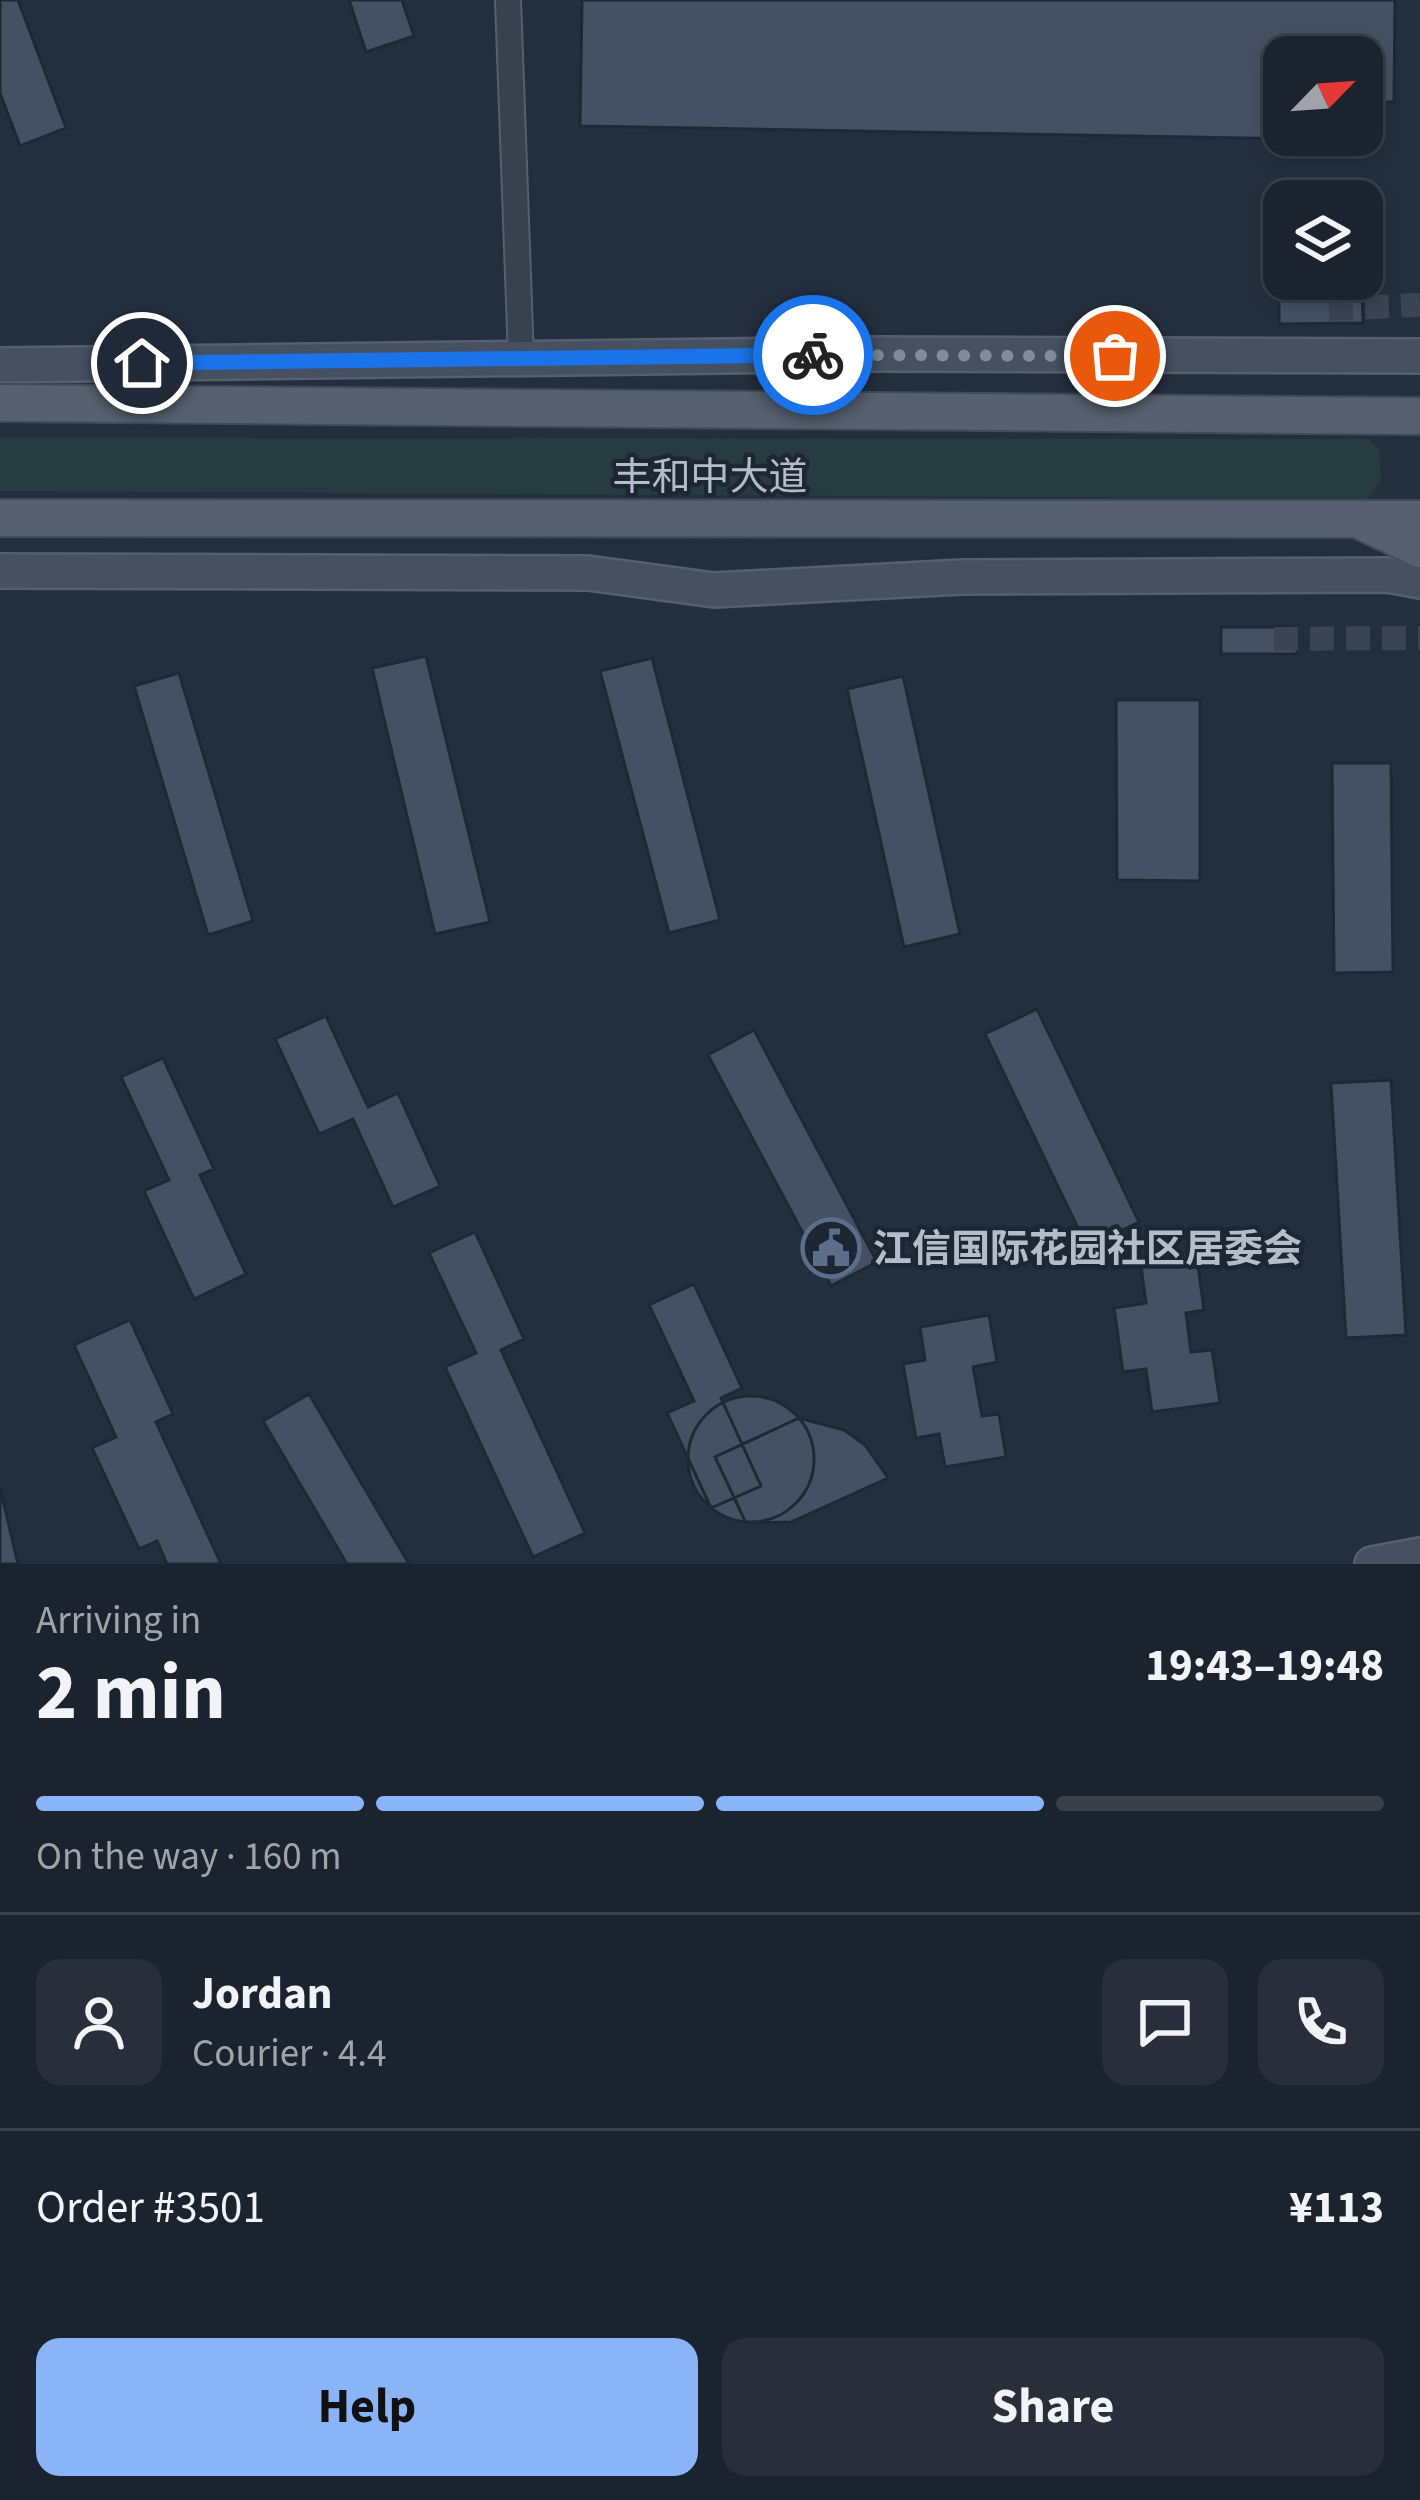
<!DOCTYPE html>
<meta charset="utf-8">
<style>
body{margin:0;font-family:"Source Sans 3","Noto Sans SC",sans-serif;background:#282f3a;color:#f1f3f6;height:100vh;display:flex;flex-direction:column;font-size:45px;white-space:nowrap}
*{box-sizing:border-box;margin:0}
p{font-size:39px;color:#a0a4aa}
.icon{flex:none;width:66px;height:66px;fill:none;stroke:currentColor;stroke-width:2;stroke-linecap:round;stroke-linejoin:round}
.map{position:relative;height:1564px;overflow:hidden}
.panel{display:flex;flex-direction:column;background:#1b232e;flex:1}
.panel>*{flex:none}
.needle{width:78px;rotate:65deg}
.buttons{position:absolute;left:1263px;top:36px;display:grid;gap:24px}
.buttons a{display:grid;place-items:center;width:120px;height:120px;border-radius:24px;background:#1b232e;box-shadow:0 6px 18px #0003,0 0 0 3px #39404a;font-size:60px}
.pin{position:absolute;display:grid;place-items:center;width:102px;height:102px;color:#fff;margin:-51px;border:6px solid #fff;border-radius:50%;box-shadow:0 3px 12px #0007}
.courier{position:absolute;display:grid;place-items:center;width:120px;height:120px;margin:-60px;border:9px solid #1a73e8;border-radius:50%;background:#fff;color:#222;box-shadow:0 3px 15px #0007}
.summary em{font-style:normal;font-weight:700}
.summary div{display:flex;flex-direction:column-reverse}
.summary{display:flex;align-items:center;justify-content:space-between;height:204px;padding:0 36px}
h1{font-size:78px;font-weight:700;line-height:90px}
.bar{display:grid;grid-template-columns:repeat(4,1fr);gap:18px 12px;align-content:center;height:144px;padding:0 36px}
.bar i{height:15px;border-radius:9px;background:#39404a}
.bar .selected{background:#8ab4f8}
.bar p{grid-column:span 4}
.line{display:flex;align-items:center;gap:30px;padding:0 36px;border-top:3px solid #39404a}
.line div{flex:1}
.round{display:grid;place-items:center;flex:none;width:126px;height:126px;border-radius:24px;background:#282f3a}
.cta{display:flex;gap:24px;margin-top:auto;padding:24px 36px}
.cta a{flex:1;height:138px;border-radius:24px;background:#8ab4f8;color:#111;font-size:48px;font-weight:700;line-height:138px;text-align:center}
.cta a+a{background:#282f3a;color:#f1f3f6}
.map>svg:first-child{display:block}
.green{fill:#263c3f}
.building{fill:#455162;stroke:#1f2835;stroke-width:3}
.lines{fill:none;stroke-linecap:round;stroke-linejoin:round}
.street-tunnel{stroke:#3a4453;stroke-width:24;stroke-dasharray:24 12;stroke-linecap:butt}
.street-casing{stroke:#565f6c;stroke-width:28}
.secondary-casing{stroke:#565f6c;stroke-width:38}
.primary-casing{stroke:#414a57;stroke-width:40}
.street{stroke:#38414e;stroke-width:24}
.secondary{stroke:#465061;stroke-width:33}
.primary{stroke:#56606e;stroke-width:36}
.done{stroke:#828b98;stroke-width:12;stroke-dasharray:0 21.6}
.route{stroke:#1a73e8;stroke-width:15}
.labels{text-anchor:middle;stroke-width:9;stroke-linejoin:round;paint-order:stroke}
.street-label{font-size:39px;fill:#b4bcc9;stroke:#1d2633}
.poi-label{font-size:39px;font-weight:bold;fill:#b4bcc9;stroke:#1d2633;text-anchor:start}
</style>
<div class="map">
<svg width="1420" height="1564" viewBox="0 0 1420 1564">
<rect width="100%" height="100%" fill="#242f3e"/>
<path class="green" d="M 0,438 L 1369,439 L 1379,450 L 1381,481 L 1368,499 L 0,491 Z"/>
<path class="building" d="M 0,0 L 18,0 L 66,128 L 20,146 L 0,93 Z
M 349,0 L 402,0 L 414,36 L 366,52 Z
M 582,0 L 1395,0 L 1394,102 L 1362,102 L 1362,57 L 1284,57 L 1284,135 L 1350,135 L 1350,140 L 580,126 Z
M 1362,289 L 1363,323 L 1279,324 L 1279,291 Z
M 1221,627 L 1297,627 L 1297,654 L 1221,654 Z
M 426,656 L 490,922 L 435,934 L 372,668 Z
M 652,658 L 720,920 L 669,933 L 600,671 Z
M 179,673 L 253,921 L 208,935 L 134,686 Z
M 903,676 L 960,934 L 904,947 L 847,689 Z
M 1116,700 L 1200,700 L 1200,881 L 1117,880 Z
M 1332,763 L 1391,763 L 1393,972 L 1334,973 Z
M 1037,1009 L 1139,1222 L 1087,1247 L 985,1034 Z
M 326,1016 L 368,1107 L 398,1093 L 440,1186 L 393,1207 L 353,1119 L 319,1134 L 275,1039 Z
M 754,1030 L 877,1262 L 831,1286 L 708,1055 Z
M 163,1058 L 214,1169 L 200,1175 L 246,1274 L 194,1299 L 144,1191 L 169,1180 L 121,1077 Z
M 1391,1080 L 1406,1335 L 1346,1338 L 1331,1083 Z
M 475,1232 L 524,1339 L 501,1350 L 585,1533 L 533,1557 L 445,1367 L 476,1353 L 429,1253 Z
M 1196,1251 L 1204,1310 L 1186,1313 L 1191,1352 L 1212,1350 L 1220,1403 L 1152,1412 L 1146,1369 L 1123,1372 L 1114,1308 L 1146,1303 L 1140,1259 Z
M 694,1284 L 742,1388 L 721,1398 L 761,1486 L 711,1508 L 667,1413 L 694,1401 L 649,1305 Z
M 989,1315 L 997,1362 L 973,1367 L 982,1416 L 999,1414 L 1006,1457 L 945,1467 L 939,1434 L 916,1438 L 903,1364 L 925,1360 L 920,1327 Z
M 130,1320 L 173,1414 L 156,1422 L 221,1564 L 167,1564 L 157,1541 L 139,1549 L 92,1448 L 116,1437 L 74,1345 Z
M 309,1394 L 409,1564 L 347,1564 L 263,1421 Z
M688 1459a63 63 0 1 1 126 0a63 63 0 1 1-126 0Z
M 799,1418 L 844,1430 L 865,1445 L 888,1478 L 791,1522 L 746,1523 L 715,1457 Z
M 0,1487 L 18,1564 L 0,1564 Z"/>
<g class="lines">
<path class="street-tunnel" d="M 1329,309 L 1420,305
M 1274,639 L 1420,638"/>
<g class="street-casing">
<path id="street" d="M 508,0 L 521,358"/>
</g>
<g class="secondary-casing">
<path id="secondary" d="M 0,365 L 879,354 L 1420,356
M 0,571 L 588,573 L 714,590 L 962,577 L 1388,575 L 1420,581
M 1372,1564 L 1420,1555"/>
</g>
<g class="primary-casing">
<path id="primary" d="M 0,403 L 1420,416
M 0,518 L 1420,519
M 1365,523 L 1420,549"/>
</g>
<use href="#street" class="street"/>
<use href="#secondary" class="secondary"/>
<use href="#primary" class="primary"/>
</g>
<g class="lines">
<path class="done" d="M 813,355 L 1115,356"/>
<path class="route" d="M 142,363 L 813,355"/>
</g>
<defs>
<g id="civic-ring" transform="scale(3)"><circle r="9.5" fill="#1d2633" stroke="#5c6f8a" stroke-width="1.5"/><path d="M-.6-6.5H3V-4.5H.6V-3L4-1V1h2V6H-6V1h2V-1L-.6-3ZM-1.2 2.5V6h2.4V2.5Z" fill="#5c6f8a"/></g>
</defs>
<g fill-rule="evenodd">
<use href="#civic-ring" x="831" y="1248"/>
</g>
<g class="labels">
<g class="street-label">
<text x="710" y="490">丰和中大道</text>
</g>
<g class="poi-label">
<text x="873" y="1262">江信国际花园社区居委会</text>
</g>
</g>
</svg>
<div class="buttons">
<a><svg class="needle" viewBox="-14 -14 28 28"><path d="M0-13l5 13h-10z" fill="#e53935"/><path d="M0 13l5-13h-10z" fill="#a0a4aa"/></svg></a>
<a><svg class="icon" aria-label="layers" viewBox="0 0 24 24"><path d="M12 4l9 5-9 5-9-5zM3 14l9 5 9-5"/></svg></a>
</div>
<div class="pin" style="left:1115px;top:356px;background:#ea580c"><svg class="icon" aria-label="bag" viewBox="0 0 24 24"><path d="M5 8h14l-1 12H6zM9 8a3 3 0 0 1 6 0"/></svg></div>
<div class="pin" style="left:142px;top:363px;background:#1f2937"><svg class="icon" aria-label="home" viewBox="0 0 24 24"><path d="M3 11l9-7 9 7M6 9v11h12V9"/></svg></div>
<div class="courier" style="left:813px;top:355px"><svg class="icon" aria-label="bike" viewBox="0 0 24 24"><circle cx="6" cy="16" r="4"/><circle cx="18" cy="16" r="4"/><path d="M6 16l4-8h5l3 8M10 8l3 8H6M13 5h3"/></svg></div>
</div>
<section class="panel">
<div class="summary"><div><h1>2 min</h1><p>Arriving in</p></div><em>19:43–19:48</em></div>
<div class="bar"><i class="selected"></i><i class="selected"></i><i class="selected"></i><i></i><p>On the way · 160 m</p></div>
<div class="line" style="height:216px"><a class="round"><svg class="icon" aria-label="person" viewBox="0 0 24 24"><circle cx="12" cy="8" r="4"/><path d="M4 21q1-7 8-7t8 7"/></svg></a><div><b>Jordan</b><p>Courier · 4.4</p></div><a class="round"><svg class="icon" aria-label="chat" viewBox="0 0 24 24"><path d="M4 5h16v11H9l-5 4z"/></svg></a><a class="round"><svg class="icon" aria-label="phone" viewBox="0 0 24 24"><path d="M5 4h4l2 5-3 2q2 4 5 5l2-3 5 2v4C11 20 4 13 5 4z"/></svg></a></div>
<div class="line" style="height:156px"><div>Order #3501</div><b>¥113</b></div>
<div class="cta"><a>Help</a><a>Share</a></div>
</section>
